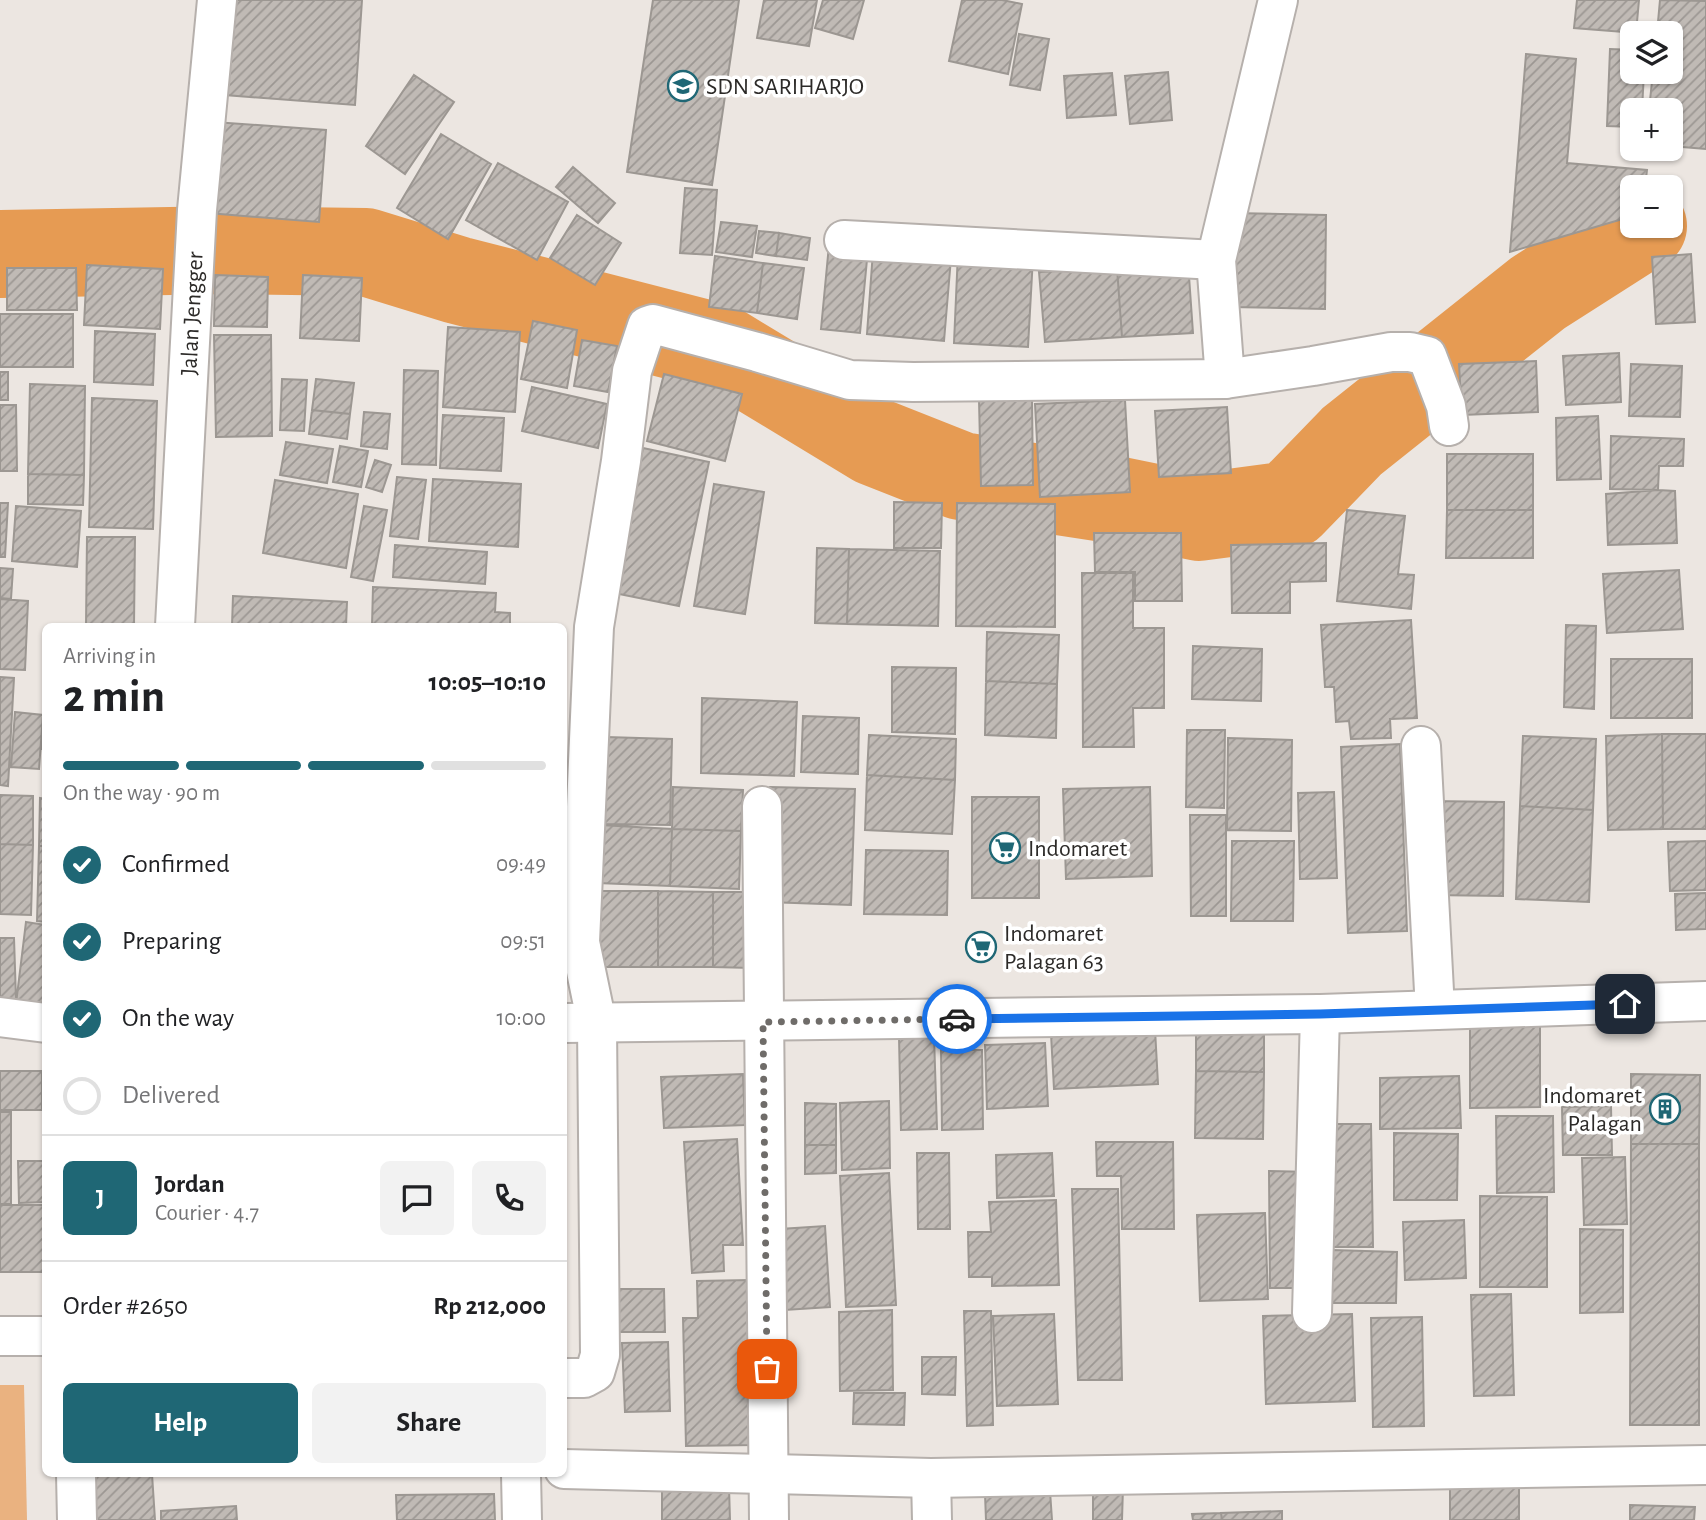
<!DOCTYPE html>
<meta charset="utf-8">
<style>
body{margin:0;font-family:"Alegreya Sans",sans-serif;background:#f2f2f2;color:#202124;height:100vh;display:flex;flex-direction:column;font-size:26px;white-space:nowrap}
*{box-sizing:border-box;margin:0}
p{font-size:23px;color:#757577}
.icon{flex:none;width:38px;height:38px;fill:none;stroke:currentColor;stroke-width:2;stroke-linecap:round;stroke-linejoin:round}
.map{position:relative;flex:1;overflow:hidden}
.panel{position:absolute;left:42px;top:623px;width:525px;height:854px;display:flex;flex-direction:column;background:#fff;border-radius:10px;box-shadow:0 2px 5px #0004}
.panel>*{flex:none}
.fabs{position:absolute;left:1620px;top:21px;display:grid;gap:14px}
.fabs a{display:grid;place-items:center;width:63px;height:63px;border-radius:10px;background:#fff;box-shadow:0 2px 5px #0004;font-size:35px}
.pin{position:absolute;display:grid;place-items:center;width:60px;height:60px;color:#fff;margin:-30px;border-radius:14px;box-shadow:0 4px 10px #0006}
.courier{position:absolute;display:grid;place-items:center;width:70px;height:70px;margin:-35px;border:5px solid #1a73e8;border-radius:50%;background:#fff;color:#222;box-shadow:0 2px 9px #0007}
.headline em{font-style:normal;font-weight:700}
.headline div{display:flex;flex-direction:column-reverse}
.headline{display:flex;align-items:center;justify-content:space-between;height:119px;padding:0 21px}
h1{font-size:46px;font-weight:700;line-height:52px}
.bar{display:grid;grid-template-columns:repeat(4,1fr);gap:10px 7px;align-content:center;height:84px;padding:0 21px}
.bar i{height:9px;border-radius:5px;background:#e0e0e0}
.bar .on{background:#1f6775}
.bar p{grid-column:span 4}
.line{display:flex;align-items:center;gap:18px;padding:0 21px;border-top:2px solid #e0e0e0}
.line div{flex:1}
.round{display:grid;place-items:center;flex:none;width:74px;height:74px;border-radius:10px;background:#f2f2f2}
ol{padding:0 21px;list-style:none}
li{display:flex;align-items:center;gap:21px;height:77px}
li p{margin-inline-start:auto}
li .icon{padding:7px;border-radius:50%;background:#1f6775;color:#fff;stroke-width:4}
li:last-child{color:#757577}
li i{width:38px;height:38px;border:4px solid #e0e0e0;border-radius:50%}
.button{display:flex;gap:14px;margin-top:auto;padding:14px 21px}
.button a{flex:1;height:80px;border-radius:10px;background:#1f6775;color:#fff;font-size:28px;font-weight:700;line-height:80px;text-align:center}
.button a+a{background:#f2f2f2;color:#202124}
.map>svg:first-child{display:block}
.pitch{fill:#eab280}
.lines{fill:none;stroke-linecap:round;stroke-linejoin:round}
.river{stroke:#e69b53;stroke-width:88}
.building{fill:url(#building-hatch);stroke:#9c9792;stroke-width:2}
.minor-casing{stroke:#b6b0ac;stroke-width:42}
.major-casing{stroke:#b6b0ac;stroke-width:42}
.minor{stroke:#fff;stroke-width:38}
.major{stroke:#fff;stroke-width:38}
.done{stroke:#6f6c69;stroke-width:7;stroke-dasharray:0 12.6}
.route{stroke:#1a73e8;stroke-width:9}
.labels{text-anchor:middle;stroke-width:7;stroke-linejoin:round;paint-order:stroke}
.poi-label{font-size:24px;fill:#2c2a28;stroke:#fff;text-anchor:start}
.street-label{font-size:24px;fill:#2c2a28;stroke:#fff}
</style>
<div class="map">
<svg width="1706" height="1520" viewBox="0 0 1706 1520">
<defs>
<pattern id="building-hatch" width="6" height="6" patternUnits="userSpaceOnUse" patternTransform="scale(1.75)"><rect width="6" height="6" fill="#c0bab5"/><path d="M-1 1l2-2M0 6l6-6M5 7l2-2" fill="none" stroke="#9c9793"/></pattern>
</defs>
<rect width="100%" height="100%" fill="#ece6e1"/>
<path class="pitch" d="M 0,1385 L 24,1385 L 27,1520 L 0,1520 Z"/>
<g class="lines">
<path class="river" d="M 0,254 L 227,250 L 366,252 L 457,280 L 718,347 L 875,442 L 961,476 L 1111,499 L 1199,517 L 1290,505 L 1352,441 L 1538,293 L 1643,226"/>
</g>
<path class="building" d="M 232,0 L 362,0 L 355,105 L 225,95 Z
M 653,0 L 739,0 L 712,185 L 627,172 Z
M 764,0 L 817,0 L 809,46 L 757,38 Z
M 823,0 L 864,0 L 853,39 L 815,28 Z
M 962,0 L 1002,0 L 1022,4 L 1008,74 L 949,61 Z
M 1577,0 L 1639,0 L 1636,33 L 1574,28 Z
M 1660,0 L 1706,1 L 1706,149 L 1671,146 L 1671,110 L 1649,110 L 1653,72 L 1671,72 L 1671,33 L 1657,33 Z
M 1019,34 L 1049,39 L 1040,90 L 1010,85 Z
M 1610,49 L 1633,50 L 1633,72 L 1644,72 L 1642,110 L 1633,110 L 1633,127 L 1607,126 Z
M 1526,54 L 1576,59 L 1567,163 L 1647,170 L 1645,187 L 1633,187 L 1633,216 L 1510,252 Z
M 1168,72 L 1172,120 L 1130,124 L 1125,76 Z
M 1112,73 L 1116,115 L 1067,118 L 1064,76 Z
M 414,75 L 454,102 L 405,174 L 366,146 Z
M 214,122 L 326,130 L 319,222 L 208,213 Z
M 441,134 L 491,164 L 448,239 L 397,208 Z
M 498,163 L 568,202 L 537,260 L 466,220 Z
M 573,167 L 615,203 L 598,223 L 556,187 Z
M 685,188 L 717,190 L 712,255 L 680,253 Z
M 1231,213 L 1326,215 L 1325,309 L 1231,307 Z
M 577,215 L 621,243 L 595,285 L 550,258 Z
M 721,222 L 757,226 L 752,257 L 716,252 Z
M 759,231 L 779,233 L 776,256 L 756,253 Z
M 779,233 L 810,238 L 807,260 L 776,256 Z
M 829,245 L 868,249 L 860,333 L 821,329 Z
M 873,251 L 951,258 L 944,341 L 867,334 Z
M 958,252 L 1033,257 L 1028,347 L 954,343 Z
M 1691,254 L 1695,322 L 1656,324 L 1652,257 Z
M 715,256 L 763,263 L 757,313 L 709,307 Z
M 1188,262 L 1193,333 L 1122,337 L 1117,268 Z
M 763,263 L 804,268 L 797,319 L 757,313 Z
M 87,265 L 163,269 L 160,329 L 84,325 Z
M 7,268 L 76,268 L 77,310 L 7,310 Z
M 1117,268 L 1122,337 L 1045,342 L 1039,272 Z
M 215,275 L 268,277 L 267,327 L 214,326 Z
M 303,275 L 362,278 L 359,341 L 300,338 Z
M 0,314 L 73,314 L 73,367 L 0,367 Z
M 533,321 L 577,330 L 567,388 L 521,379 Z
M 448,327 L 520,332 L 515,412 L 443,407 Z
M 95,331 L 155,334 L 153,385 L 94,382 Z
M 214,335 L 271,335 L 272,436 L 216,437 Z
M 582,340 L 617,346 L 608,392 L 574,386 Z
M 1619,353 L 1621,402 L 1566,405 L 1563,356 Z
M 1536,361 L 1538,412 L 1462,415 L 1459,364 Z
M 1631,364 L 1682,366 L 1680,417 L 1629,416 Z
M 404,370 L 438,371 L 436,465 L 402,464 Z
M 0,372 L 8,372 L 8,400 L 0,400 Z
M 664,374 L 742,394 L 725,461 L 647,441 Z
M 282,379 L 307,380 L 304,431 L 280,430 Z
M 316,379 L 354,383 L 350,414 L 312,410 Z
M 30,384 L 85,386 L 84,475 L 28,474 Z
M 532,387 L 607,404 L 598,448 L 522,431 Z
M 92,398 L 157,401 L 153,529 L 89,527 Z
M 1032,399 L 1033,485 L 981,486 L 979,400 Z
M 1125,400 L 1130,492 L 1040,497 L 1035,404 Z
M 0,405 L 16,405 L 17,471 L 0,471 Z
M 1227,407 L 1231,473 L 1159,477 L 1155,411 Z
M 312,410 L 350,414 L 347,439 L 309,434 Z
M 364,412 L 390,414 L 387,449 L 361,446 Z
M 443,415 L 504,418 L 501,471 L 440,468 Z
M 1598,416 L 1601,479 L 1557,480 L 1556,418 Z
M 1611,436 L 1684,439 L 1683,466 L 1659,466 L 1658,490 L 1610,489 Z
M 286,442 L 333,449 L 327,483 L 280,475 Z
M 340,446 L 368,451 L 361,487 L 333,482 Z
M 643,448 L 709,462 L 679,606 L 614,593 Z
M 1447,454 L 1533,454 L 1533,510 L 1447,510 Z
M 375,460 L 391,465 L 382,492 L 366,487 Z
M 28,474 L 84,475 L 83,505 L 28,504 Z
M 397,477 L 426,480 L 418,539 L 390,536 Z
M 433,479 L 521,484 L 518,547 L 429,541 Z
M 275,480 L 358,494 L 346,568 L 263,553 Z
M 714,484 L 764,492 L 745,614 L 694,606 Z
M 1658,490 L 1675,491 L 1677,543 L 1608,545 L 1606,494 Z
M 894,502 L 942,503 L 941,548 L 894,548 Z
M 0,503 L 8,503 L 5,557 L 0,557 Z
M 957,503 L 1055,504 L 1055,627 L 956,626 Z
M 16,506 L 81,511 L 77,567 L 12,561 Z
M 364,506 L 387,510 L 373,581 L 351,577 Z
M 1347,510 L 1405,516 L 1398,574 L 1414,575 L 1411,609 L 1337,601 Z
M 1447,510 L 1533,510 L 1533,558 L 1446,558 Z
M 1094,533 L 1181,533 L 1182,601 L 1135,601 L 1135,572 L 1095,572 Z
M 87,537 L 135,537 L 134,626 L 86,626 Z
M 1326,543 L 1326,581 L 1290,582 L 1290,613 L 1232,613 L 1231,545 Z
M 395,545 L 487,552 L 485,584 L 393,577 Z
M 817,548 L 849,549 L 847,624 L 815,623 Z
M 849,549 L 940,551 L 938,626 L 847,624 Z
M 0,568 L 13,569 L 11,599 L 0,598 Z
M 1679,570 L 1683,629 L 1607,633 L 1603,574 Z
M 1082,573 L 1133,573 L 1133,628 L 1164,628 L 1164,708 L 1133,708 L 1134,747 L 1083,747 Z
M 373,587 L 496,593 L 495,612 L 510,613 L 510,626 L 372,626 Z
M 233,596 L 347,602 L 346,626 L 232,626 Z
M 0,599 L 28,601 L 25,670 L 0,669 Z
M 1411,620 L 1417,718 L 1390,719 L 1391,738 L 1351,739 L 1349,721 L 1336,722 L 1334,687 L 1325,687 L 1321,625 Z
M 1566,625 L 1596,626 L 1594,709 L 1564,707 Z
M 987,632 L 1059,635 L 1057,684 L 986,681 Z
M 1193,646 L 1262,649 L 1261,701 L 1192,699 Z
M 45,657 L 46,657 L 46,749 L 42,749 Z
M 1611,659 L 1692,659 L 1692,718 L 1611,718 Z
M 892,667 L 956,668 L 955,734 L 892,732 Z
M 0,677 L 14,678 L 8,786 L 0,785 Z
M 986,681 L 1057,684 L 1056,738 L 985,735 Z
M 702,698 L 797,702 L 794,776 L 701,773 Z
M 15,712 L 43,715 L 39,769 L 11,767 Z
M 803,716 L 859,718 L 858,774 L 801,772 Z
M 1187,730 L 1225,730 L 1224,808 L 1186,807 Z
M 1662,734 L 1663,829 L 1608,830 L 1606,736 Z
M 1662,734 L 1706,734 L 1706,829 L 1663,829 Z
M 869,735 L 956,739 L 955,780 L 867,775 Z
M 1523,736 L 1596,739 L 1593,810 L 1520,806 Z
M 606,737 L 672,739 L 670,825 L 604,824 Z
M 1228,738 L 1292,740 L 1291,831 L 1227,830 Z
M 1400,744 L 1407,931 L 1348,933 L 1341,747 Z
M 867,775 L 955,780 L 952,834 L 865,830 Z
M 673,787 L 743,790 L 741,831 L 672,829 Z
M 770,787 L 855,789 L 851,905 L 767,902 Z
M 1150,787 L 1152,876 L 1066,879 L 1063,789 Z
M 1334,792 L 1337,878 L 1300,879 L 1298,793 Z
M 0,795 L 33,796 L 33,845 L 0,844 Z
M 972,797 L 1039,797 L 1039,898 L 972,898 Z
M 40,798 L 46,799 L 46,846 L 39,846 Z
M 1431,801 L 1504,802 L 1503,896 L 1431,895 Z
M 1520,806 L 1593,810 L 1589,902 L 1516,899 Z
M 1190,815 L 1226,815 L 1226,916 L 1191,916 Z
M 600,825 L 672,829 L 670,886 L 598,883 Z
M 672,829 L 741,831 L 739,889 L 670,886 Z
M 1232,841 L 1294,841 L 1293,921 L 1231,921 Z
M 1706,841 L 1706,890 L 1670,891 L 1668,842 Z
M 0,844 L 33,845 L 31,915 L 0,914 Z
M 39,846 L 46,846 L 46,922 L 37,921 Z
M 866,850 L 948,851 L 947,915 L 864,914 Z
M 595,891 L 658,891 L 658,967 L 594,967 Z
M 658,891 L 713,892 L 713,967 L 658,967 Z
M 713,892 L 752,892 L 752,968 L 713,967 Z
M 1706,893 L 1706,929 L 1676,930 L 1675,894 Z
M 26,922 L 46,925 L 46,1016 L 15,1012 Z
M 0,938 L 14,938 L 16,999 L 0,999 Z
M 1470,1017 L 1540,1017 L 1540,1107 L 1470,1108 Z
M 1196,1028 L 1264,1028 L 1264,1072 L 1196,1071 Z
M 1155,1029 L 1158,1084 L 1054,1089 L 1051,1034 Z
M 934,1036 L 937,1129 L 901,1130 L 899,1037 Z
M 1045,1043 L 1048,1106 L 987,1109 L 985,1045 Z
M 941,1050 L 982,1050 L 983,1129 L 942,1130 Z
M 0,1071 L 42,1071 L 42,1110 L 0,1110 Z
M 1196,1071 L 1264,1072 L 1263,1139 L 1195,1138 Z
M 743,1074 L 745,1125 L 664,1128 L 661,1077 Z
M 1631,1074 L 1700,1075 L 1699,1144 L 1631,1144 Z
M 1459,1076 L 1461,1128 L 1380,1129 L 1380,1078 Z
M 889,1101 L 890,1168 L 842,1170 L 840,1103 Z
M 805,1103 L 836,1104 L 836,1145 L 805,1145 Z
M 1611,1106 L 1612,1155 L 1563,1155 L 1562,1107 Z
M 0,1112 L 11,1112 L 11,1204 L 0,1204 Z
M 1496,1116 L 1553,1116 L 1554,1192 L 1497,1193 Z
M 1318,1124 L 1371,1124 L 1373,1247 L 1319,1247 Z
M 1394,1133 L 1458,1134 L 1457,1200 L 1394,1200 Z
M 737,1139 L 743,1245 L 723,1245 L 724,1271 L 692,1273 L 684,1142 Z
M 1096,1142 L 1173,1142 L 1174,1229 L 1122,1229 L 1121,1176 L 1097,1176 Z
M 1631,1144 L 1699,1144 L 1699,1425 L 1630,1425 Z
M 805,1145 L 836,1145 L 836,1173 L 805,1174 Z
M 917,1153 L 949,1153 L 950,1229 L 918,1229 Z
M 1052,1153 L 1054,1196 L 997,1198 L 996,1155 Z
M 1625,1157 L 1627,1224 L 1584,1225 L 1582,1158 Z
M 18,1161 L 46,1161 L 46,1202 L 19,1203 Z
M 1269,1171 L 1311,1172 L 1312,1288 L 1270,1288 Z
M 889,1173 L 896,1305 L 846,1307 L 840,1176 Z
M 1072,1189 L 1118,1189 L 1122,1380 L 1078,1380 Z
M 1480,1196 L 1547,1197 L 1547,1287 L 1480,1287 Z
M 1056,1200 L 1059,1285 L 992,1286 L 992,1277 L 969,1277 L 968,1232 L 991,1232 L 989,1202 Z
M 0,1205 L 46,1205 L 46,1272 L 0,1272 Z
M 1265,1213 L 1268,1299 L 1200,1301 L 1197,1215 Z
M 1464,1220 L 1466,1278 L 1405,1280 L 1403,1222 Z
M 825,1226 L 830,1307 L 785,1310 L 780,1229 Z
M 1580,1229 L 1623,1230 L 1623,1312 L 1580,1313 Z
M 1332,1250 L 1397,1252 L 1396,1303 L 1331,1303 Z
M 750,1280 L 754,1445 L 686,1446 L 683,1318 L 698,1318 L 697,1281 Z
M 614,1289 L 664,1289 L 665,1332 L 615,1332 Z
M 1511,1294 L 1514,1395 L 1474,1396 L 1471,1295 Z
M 892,1310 L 893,1390 L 840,1391 L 839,1312 Z
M 964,1311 L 991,1311 L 993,1425 L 967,1426 Z
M 1054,1314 L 1058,1404 L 997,1406 L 993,1316 Z
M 1352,1314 L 1355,1401 L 1266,1404 L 1263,1316 Z
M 1422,1317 L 1424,1426 L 1373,1427 L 1371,1318 Z
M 668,1342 L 670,1411 L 625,1412 L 622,1343 Z
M 922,1357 L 956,1357 L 955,1395 L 922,1394 Z
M 854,1393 L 905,1393 L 904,1425 L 853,1424 Z
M 80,1474 L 152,1474 L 155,1520 L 83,1520 Z
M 1450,1481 L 1519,1481 L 1519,1520 L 1450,1520 Z
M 729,1487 L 730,1520 L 662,1520 L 662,1488 Z
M 1093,1487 L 1123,1487 L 1122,1520 L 1093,1520 Z
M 1050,1491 L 1052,1520 L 986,1520 L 985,1494 Z
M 494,1494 L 495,1520 L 397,1520 L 396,1495 Z
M 1630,1505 L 1695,1507 L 1694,1520 L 1630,1520 Z
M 236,1506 L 237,1520 L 161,1520 L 161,1511 Z
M 1282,1511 L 1282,1520 L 1222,1520 L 1221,1513 Z
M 1221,1513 L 1222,1520 L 1193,1520 L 1192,1514 Z"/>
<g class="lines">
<g class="minor-casing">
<g id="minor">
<path d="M 844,240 L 1216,260"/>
<path d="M 1225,379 L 1216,260 L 1278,0"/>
<path id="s1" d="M 175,626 L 197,210 L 217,0"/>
<path d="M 1421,746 L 1435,1010"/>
<path d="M 762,806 L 769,1520"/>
<path d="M 1312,1313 L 1320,1014"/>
<path d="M 0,1336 L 46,1336"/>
<path d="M 564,1378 L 584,1378 L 595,1372 L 600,1355 L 597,1024 L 580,942 L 594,627 L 621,461 L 632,371 L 647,326 L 653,324 L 757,352 L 850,380 L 913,382 L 1225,379 L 1313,366 L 1391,352 L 1410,352 L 1427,356 L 1446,406 L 1449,426"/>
<path d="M 564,1469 L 931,1478 L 1706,1465"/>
<path d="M 76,1474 L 77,1520"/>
<path d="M 521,1474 L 522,1520"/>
<path d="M 931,1478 L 932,1520"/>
</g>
</g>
<g class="major-casing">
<path id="major" d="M 0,1017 L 46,1023
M 564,1023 L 1320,1014 L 1706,1001"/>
</g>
<use href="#minor" class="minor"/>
<use href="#major" class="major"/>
</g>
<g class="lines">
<path class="done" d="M 767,1369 L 763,1022 L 957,1019"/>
<path class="route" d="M 957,1019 L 1320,1014 L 1625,1004"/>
</g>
<defs>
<g id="school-ring" transform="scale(1.575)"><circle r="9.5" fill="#fff" stroke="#1f6775" stroke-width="1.5"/><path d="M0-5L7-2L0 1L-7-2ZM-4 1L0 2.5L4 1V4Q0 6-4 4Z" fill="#1f6775"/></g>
<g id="supermarket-ring" transform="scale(1.575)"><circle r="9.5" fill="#fff" stroke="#1f6775" stroke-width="1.5"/><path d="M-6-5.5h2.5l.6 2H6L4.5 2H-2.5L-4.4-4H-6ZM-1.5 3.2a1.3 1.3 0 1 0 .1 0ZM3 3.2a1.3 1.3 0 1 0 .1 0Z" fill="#1f6775"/></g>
<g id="building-ring" transform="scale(1.575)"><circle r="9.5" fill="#fff" stroke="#1f6775" stroke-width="1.5"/><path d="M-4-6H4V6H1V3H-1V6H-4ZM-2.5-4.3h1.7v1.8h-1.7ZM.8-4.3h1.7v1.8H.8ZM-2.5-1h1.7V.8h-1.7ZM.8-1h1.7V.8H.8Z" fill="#1f6775"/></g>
</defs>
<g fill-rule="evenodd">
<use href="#school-ring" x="683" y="86"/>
<use href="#supermarket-ring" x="1005" y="848"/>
<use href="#supermarket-ring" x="981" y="947"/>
<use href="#building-ring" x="1665" y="1109"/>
</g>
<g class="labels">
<g class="poi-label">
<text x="706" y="94">SDN SARIHARJO</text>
<text x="1028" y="856">Indomaret</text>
<text x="1004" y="941">Indomaret<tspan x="1004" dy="28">Palagan 63</tspan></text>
<text x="1642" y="1103" text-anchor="end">Indomaret<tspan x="1642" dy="28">Palagan</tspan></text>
</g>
<g class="street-label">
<text dy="8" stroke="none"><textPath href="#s1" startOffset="313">Jalan Jengger</textPath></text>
</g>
</g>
</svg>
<div class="fabs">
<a><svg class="icon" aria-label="layers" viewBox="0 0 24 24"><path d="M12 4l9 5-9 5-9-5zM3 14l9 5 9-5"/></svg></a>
<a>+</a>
<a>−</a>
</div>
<div class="pin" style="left:767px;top:1369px;background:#ea580c"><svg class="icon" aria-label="bag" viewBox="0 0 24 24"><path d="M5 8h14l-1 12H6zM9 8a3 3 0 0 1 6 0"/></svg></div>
<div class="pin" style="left:1625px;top:1004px;background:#1f2937"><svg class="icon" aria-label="home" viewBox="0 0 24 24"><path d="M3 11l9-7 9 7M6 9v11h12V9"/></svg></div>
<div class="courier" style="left:957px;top:1019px"><svg class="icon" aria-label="car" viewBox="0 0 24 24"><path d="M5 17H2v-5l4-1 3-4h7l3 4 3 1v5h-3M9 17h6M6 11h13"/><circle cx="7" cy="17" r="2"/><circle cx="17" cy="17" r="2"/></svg></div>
<section class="panel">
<div class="headline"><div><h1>2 min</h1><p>Arriving in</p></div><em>10:05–10:10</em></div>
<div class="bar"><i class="on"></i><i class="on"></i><i class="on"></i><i></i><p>On the way · 90 m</p></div>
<ol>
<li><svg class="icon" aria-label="check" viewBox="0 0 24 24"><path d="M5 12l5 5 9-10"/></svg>Confirmed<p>09:49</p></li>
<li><svg class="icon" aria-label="check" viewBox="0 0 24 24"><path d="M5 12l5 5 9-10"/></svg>Preparing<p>09:51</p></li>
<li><svg class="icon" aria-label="check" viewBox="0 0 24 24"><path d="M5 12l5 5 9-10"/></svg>On the way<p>10:00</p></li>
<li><i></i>Delivered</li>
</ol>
<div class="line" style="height:126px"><b class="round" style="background:#1f6775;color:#fff">J</b><div><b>Jordan</b><p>Courier · 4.7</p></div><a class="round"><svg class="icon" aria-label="chat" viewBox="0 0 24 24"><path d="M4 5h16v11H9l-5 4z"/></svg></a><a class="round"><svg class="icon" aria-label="phone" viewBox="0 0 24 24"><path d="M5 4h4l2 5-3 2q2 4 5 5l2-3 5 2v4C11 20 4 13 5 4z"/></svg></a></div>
<div class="line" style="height:91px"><div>Order #2650</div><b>Rp 212,000</b></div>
<div class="button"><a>Help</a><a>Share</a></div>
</section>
</div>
